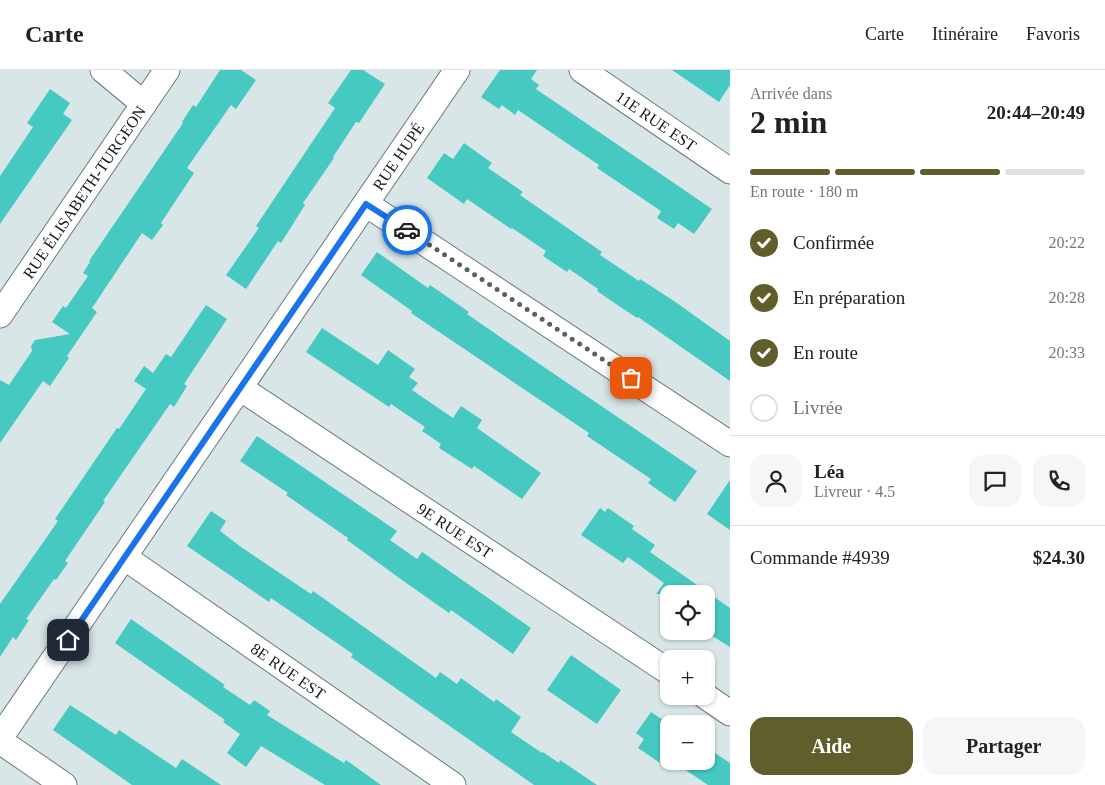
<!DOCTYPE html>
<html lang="fr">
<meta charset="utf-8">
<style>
body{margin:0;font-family:Georgia,serif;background:#f6f6f6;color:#222;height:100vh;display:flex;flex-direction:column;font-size:19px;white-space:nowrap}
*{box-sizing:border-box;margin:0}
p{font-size:16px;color:#767676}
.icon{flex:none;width:28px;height:28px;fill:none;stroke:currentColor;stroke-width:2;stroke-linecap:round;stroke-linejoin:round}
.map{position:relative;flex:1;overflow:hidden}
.sheet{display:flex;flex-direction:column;background:#fff;width:375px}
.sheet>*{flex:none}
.controls{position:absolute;left:660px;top:515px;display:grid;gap:10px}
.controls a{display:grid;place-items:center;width:55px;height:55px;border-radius:10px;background:#fff;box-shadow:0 1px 4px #0004;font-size:25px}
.pin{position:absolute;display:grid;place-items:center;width:42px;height:42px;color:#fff;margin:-21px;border-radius:10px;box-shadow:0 2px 8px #0006}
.courier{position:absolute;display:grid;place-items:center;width:50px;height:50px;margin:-25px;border:4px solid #1a73e8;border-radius:50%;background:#fff;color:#222;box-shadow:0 1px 6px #0007}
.summary em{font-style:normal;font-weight:600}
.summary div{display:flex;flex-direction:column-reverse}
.summary{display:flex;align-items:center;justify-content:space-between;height:85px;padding:0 20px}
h1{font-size:32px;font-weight:600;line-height:38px}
.bar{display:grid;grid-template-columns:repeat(4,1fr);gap:8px 5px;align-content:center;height:60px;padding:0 20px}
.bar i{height:6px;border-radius:4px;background:#e0e0e0}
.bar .current{background:#605e2b}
.bar p{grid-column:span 4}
.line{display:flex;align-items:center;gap:12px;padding:0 20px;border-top:1px solid #e0e0e0}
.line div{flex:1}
.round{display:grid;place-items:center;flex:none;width:52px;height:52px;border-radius:15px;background:#f6f6f6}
ol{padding:0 20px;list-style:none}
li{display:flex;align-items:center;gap:15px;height:55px}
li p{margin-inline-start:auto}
li .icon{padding:5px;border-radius:50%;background:#605e2b;color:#fff;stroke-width:4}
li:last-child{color:#767676}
li i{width:28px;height:28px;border:2px solid #e0e0e0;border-radius:50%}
.action{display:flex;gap:10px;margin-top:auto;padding:10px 20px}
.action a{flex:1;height:58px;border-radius:15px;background:#605e2b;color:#fff;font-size:20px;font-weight:600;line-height:58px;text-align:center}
.action a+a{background:#f6f6f6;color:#222}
header{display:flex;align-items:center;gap:30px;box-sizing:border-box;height:70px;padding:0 25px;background:#fff;border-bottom:1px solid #e0e0e0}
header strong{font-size:24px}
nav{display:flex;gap:28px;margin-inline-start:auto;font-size:18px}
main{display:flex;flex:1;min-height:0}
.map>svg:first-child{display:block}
.building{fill:#45c9c0}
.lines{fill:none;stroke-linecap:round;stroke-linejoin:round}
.minor-casing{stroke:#6d7a7b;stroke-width:27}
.minor{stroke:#fff;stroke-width:25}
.done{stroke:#5a6163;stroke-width:5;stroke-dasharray:0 9}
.route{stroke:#1a73e8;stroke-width:6}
.labels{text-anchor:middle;stroke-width:4;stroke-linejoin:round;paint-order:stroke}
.street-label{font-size:16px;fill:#151a1b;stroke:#d9e6e8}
</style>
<header>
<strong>Carte</strong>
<nav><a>Carte</a><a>Itinéraire</a><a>Favoris</a></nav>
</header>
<main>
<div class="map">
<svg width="730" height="715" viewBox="0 0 730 715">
<rect width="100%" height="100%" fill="#d9e6e8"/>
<path class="building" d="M 220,0 L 241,0 L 256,10 L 236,39 L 231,35 L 187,98 L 194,103 L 161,153 L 163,155 L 152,170 L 142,163 L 92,238 L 97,242 L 67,286 L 69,288 L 50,316 L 43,311 L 0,373 L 0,310 L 9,315 L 32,281 L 31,276 L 35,270 L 70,264 L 52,252 L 63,236 L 66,238 L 88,206 L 83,203 L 90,192 L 89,191 L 183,53 L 182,52 L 193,35 L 196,37 Z
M 351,0 L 363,0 L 385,14 L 359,53 L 356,52 L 333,87 L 334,88 L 303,133 L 305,135 L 281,173 L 278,171 L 246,219 L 226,205 L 259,158 L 256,156 L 335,38 L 328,33 Z
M 500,0 L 537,0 L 531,9 L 539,15 L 536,19 L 712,139 L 694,164 L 678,153 L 674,159 L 657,148 L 661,141 L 597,98 L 599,95 L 518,40 L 515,45 L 502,35 L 499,39 L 481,27 Z
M 672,0 L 730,0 L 730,15 L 719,32 Z
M 50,19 L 70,33 L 63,44 L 72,50 L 0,154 L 0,106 L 33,57 L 27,53 Z
M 464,73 L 492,93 L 488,98 L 523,122 L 520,125 L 602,182 L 600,185 L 639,211 L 640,209 L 674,231 L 730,271 L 730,311 L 638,247 L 637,248 L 616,234 L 597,221 L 598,219 L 569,199 L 567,202 L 543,186 L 546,181 L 512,158 L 511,159 L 467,129 L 464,134 L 427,108 L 444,83 L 453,89 Z
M 377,182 L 428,218 L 430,215 L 469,242 L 467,244 L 538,293 L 697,401 L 675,432 L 648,413 L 651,409 L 587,366 L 589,363 L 411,243 L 412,241 L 361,205 Z
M 206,235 L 227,249 L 184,314 L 187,316 L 174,337 L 170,334 L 103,431 L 105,432 L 65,491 L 68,493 L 56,510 L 54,509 L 26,549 L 29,550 L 16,570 L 13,567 L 0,587 L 0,534 L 58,451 L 55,449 L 117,358 L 119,359 L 146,319 L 134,311 L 144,296 L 153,303 L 166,284 L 171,287 Z
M 322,258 L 378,295 L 388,280 L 415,299 L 409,307 L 418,313 L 412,320 L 453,348 L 461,336 L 482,350 L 477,358 L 541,403 L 522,429 L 474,396 L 472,399 L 439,378 L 441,374 L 422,361 L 425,357 L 391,334 L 389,337 L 306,282 Z
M 257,366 L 397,461 L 390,470 L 417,489 L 422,482 L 531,558 L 513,584 L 451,540 L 449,543 L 402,510 L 347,470 L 348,468 L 286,425 L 288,423 L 240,391 Z
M 730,410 L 730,460 L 707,444 Z
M 600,438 L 605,442 L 608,438 L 634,456 L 632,459 L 655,475 L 650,482 L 730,538 L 730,577 L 706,562 L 706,524 L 656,524 L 664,513 L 628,487 L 623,493 L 581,465 Z
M 211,441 L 226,451 L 220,461 L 241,477 L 311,524 L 313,521 L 436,608 L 440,602 L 457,614 L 461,608 L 494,632 L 496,629 L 521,647 L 511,662 L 542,683 L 543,682 L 559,693 L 560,690 L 597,715 L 534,715 L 351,587 L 353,584 L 271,528 L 269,532 L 187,476 Z
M 131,549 L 225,615 L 223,617 L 250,635 L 254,630 L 270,641 L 267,645 L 344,693 L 346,690 L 381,715 L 325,715 L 261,676 L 246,697 L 227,683 L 240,664 L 223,652 L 225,650 L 115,573 Z
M 571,585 L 621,620 L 597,654 L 547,620 Z
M 70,635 L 116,665 L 119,660 L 176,698 L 182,689 L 221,715 L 132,715 L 53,660 Z
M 651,642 L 669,654 L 669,699 L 638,678 L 644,669 L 636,663 Z
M 706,677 L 730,693 L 730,715 L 708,715 L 672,691 L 706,691 Z"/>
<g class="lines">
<g class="minor-casing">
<g id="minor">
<path d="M 103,0 L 144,34"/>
<path id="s1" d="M 582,0 L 730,101"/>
<path d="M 366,134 L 730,374"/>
<path id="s2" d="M 0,245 L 167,0"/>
<path id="s3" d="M 240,318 L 669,602"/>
<path id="s4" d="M 124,487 L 453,715"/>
<path d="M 705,626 L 730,643"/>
<path id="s5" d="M 0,668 L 457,0"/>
<path d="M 0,671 L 64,715"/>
</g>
</g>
<use href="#minor" class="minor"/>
</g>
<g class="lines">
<path class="done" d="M 407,160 L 631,308"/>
<path class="route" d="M 68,570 L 366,134 L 407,160"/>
</g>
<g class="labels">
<g class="street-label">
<text dy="6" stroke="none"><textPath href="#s1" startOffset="90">11E RUE EST</textPath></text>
<text dy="6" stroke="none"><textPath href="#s5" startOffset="705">RUE HUPÉ</textPath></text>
<text dy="6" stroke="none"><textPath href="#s2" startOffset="149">RUE ÉLISABETH-TURGEON</textPath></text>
<text dy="6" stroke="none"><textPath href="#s3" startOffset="258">9E RUE EST</textPath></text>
<text dy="6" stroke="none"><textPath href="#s4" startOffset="200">8E RUE EST</textPath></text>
</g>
</g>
</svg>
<div class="controls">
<a><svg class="icon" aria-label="locate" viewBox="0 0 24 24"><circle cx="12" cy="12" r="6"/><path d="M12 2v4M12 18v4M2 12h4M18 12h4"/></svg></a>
<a>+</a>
<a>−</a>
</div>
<div class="pin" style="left:631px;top:308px;background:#ea580c"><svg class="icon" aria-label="bag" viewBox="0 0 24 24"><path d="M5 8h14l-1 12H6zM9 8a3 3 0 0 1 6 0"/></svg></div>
<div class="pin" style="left:68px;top:570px;background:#1f2937"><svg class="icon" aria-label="home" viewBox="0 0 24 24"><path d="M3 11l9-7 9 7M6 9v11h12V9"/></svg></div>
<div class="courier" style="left:407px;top:160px"><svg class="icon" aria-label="car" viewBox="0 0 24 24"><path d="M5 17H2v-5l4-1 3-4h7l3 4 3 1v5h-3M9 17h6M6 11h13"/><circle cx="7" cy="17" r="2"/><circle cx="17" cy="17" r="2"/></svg></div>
</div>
<section class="sheet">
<div class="summary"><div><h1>2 min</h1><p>Arrivée dans</p></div><em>20:44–20:49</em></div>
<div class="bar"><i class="current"></i><i class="current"></i><i class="current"></i><i></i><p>En route · 180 m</p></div>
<ol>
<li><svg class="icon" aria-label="check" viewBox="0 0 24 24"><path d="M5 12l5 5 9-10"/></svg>Confirmée<p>20:22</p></li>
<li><svg class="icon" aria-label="check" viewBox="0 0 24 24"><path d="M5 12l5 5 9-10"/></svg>En préparation<p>20:28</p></li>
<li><svg class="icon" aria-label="check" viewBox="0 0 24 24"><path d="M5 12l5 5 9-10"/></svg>En route<p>20:33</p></li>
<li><i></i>Livrée</li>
</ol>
<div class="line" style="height:90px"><a class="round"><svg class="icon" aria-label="person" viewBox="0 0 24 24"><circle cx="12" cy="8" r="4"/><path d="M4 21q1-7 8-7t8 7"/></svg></a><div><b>Léa</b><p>Livreur · 4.5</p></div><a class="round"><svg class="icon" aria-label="chat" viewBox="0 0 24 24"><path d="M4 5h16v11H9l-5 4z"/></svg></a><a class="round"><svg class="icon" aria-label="phone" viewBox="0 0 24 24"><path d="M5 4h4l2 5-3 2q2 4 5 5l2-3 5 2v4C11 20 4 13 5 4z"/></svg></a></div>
<div class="line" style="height:65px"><div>Commande #4939</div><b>$24.30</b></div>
<div class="action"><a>Aide</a><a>Partager</a></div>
</section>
</main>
